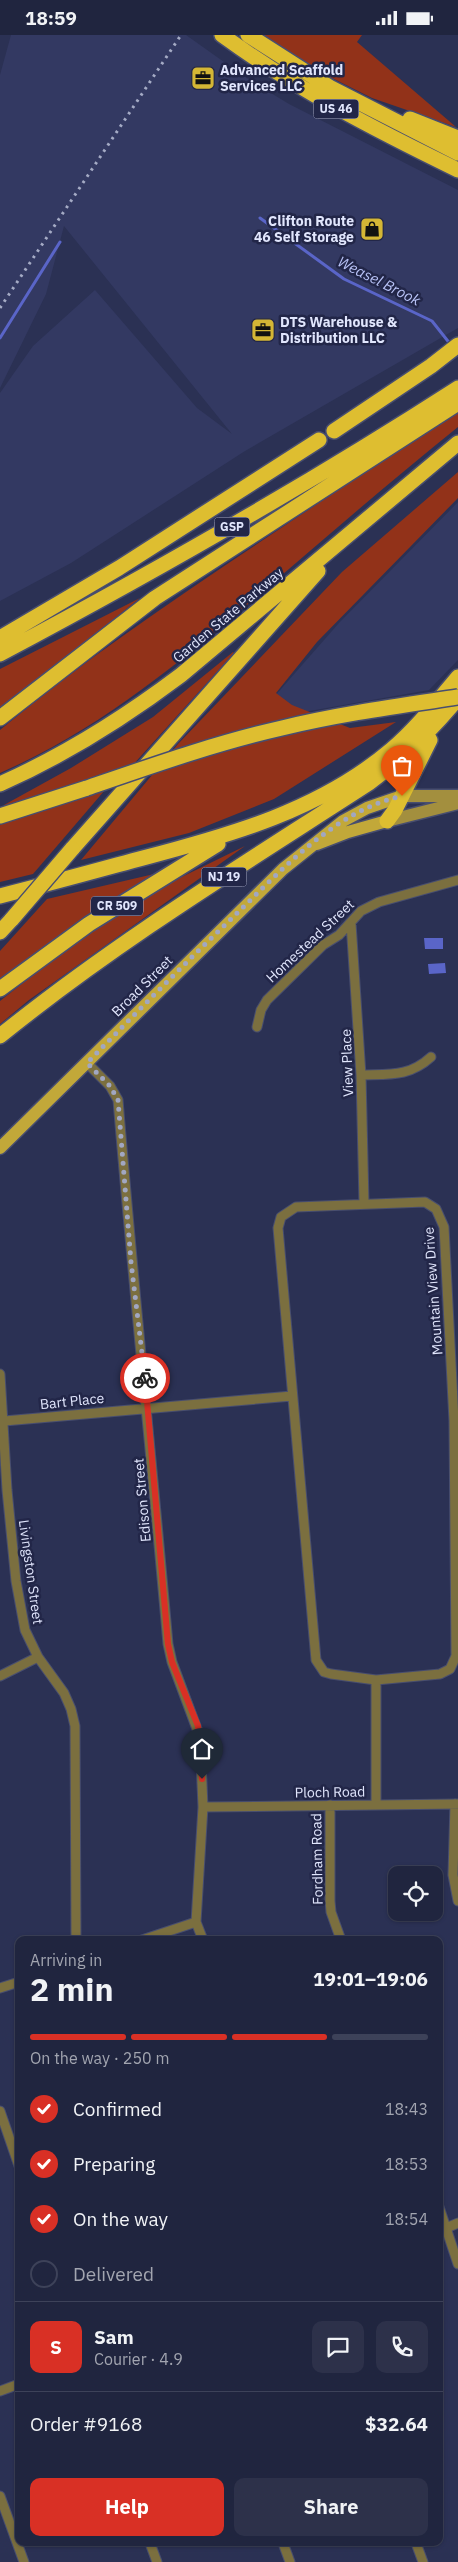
<!DOCTYPE html>
<meta charset="utf-8">
<style>
body{margin:0;font-family:"IBM Plex Sans",sans-serif;background:#2d314a;color:#f1f3f6;height:100vh;display:flex;flex-direction:column;font-size:19px;white-space:nowrap}
*{box-sizing:border-box;margin:0}
p{font-size:16px;color:#a2a5b0}
.icon{flex:none;width:28px;height:28px;fill:none;stroke:currentColor;stroke-width:2;stroke-linecap:round;stroke-linejoin:round}
.map{position:relative;flex:1;overflow:hidden}
.details{position:absolute;left:15px;top:1901px;width:428px;height:610px;display:flex;flex-direction:column;background:#20253f;border-radius:10px;box-shadow:0 1px 4px #0004,0 0 0 1px #3d4259}
.details>*{flex:none}
.tools{position:absolute;left:388px;top:1831px;display:grid;gap:10px}
.tools a{display:grid;place-items:center;width:55px;height:55px;border-radius:10px;background:#20253f;box-shadow:0 1px 4px #0004,0 0 0 1px #3d4259;font-size:25px}
.pin{position:absolute;display:grid;place-items:center;width:42px;height:42px;color:#fff;margin:-51px -21px;border-radius:50% 50% 50% 0;rotate:-45deg;box-shadow:0 0 5px #0007}
.pin .icon{rotate:45deg}
.courier{position:absolute;display:grid;place-items:center;width:50px;height:50px;margin:-25px;border:4px solid #d93025;border-radius:50%;background:#fff;color:#222;box-shadow:0 1px 6px #0007}
.summary em{font-style:normal;font-weight:700}
.summary div{display:flex;flex-direction:column-reverse}
.summary{display:flex;align-items:center;justify-content:space-between;height:85px;padding:0 15px}
h1{font-size:32px;font-weight:700;line-height:38px}
.bar{display:grid;grid-template-columns:repeat(4,1fr);gap:8px 5px;align-content:center;height:60px;padding:0 15px}
.bar i{height:6px;border-radius:4px;background:#3d4259}
.bar .current{background:#d93025}
.bar p{grid-column:span 4}
.line{display:flex;align-items:center;gap:12px;padding:0 15px;border-top:1px solid #3d4259}
.line div{flex:1}
.round{display:grid;place-items:center;flex:none;width:52px;height:52px;border-radius:10px;background:#2d314a}
ol{padding:0 15px;list-style:none}
li{display:flex;align-items:center;gap:15px;height:55px}
li p{margin-inline-start:auto}
li .icon{padding:5px;border-radius:50%;background:#d93025;color:#fff;stroke-width:4}
li:last-child{color:#a2a5b0}
li i{width:28px;height:28px;border:2px solid #3d4259;border-radius:50%}
.button{display:flex;gap:10px;margin-top:auto;padding:10px 15px}
.button a{flex:1;height:58px;border-radius:10px;background:#d93025;color:#fff;font-size:20px;font-weight:700;line-height:58px;text-align:center}
.button a+a{background:#2d314a;color:#f1f3f6}
.status{display:flex;justify-content:space-between;align-items:center;height:35px;padding:0 25px;background:#20253f;direction:ltr}
.status svg{height:14px;fill:currentColor}
.map>svg:first-child{display:block}
.built{fill:#333962}
.green{fill:#923219}
.water{fill:#5a65c8}
.lines{fill:none;stroke-linecap:round;stroke-linejoin:round}
.stream{stroke:#5a65c8;stroke-width:3}
.street-casing{stroke:#484e6f;stroke-width:11}
.secondary-casing{stroke:#484e6f;stroke-width:15}
.primary-casing{stroke:#484e6f;stroke-width:15}
.highway-casing{stroke:#484e6f;stroke-width:18}
.street{stroke:#7b6f3f;stroke-width:9}
.secondary{stroke:#a38f3e;stroke-width:12}
.primary{stroke:#c2a839;stroke-width:12}
.highway{stroke:#debe30;stroke-width:15}
.rail{stroke:#a5abc5;stroke-width:3;stroke-dasharray:2.5 5;stroke-linecap:butt}
.highway-bridge-casing{stroke:#484e6f;stroke-width:18;stroke-linecap:butt}
.highway-bridge{stroke:#debe30;stroke-width:15}
.done{stroke:#a1a7c2;stroke-width:5;stroke-dasharray:0 9}
.route{stroke:#d93025;stroke-width:6}
.labels{text-anchor:middle;stroke-width:5;stroke-linejoin:round;paint-order:stroke}
.shield{fill:#222648;stroke:#a8acc7;stroke-width:1}
.shield-label{font-size:12px;font-weight:bold;fill:#e1e6fd}
.poi-label{font-size:14px;font-weight:bold;fill:#e1e6fd;stroke:#222648;text-anchor:start}
.street-label{font-size:14px;fill:#e1e6fd;stroke:#222648}
.water-label{font-size:15px;font-style:italic;fill:#b8c2f6;stroke:#222648}
</style>
<div class="status"><b>18:59</b><svg viewBox="0 0 49 12"><path d="M0 12V9h3v3zM5 12V6h3v6zM10 12V3h3v9zM15 12V0h3v12zM26 1h20v11H26zM47 4h2v5h-2z"/></svg></div>
<div class="map">
<svg width="458" height="2527" viewBox="0 0 458 2527">
<rect width="100%" height="100%" fill="#2b3154"/>
<path class="built" d="M 11,0 L 186,0 L 248,44 L 289,69 L 458,155 L 458,293 L 245,416 L 71,528 L 0,566 L 0,358 L 33,311 L 95,255 L 197,373 L 232,399 L 64,191 L 46,259 L 0,353 L 0,40 Z
M 458,467 L 458,625 L 429,655 L 253,686 L 339,588 Z"/>
<path class="green" d="M 261,0 L 362,0 L 357,7 L 456,92 L 372,63 L 302,28 Z
M 458,376 L 458,392 C 391,446 326,502 261,558 C 178,629 100,694 0,738 L 0,695 C 91,619 191,553 290,487 C 346,450 402,412 458,376 Z
M 458,437 L 458,463 L 317,607 L 276,658 L 292,670 L 350,693 L 396,687 L 274,764 L 189,798 L 81,825 L 178,709 L 342,537 Z
M 140,563 L 0,676 L 0,634 Z
M 233,617 L 234,618 L 131,732 L 5,773 L 4,770 L 71,733 L 153,682 Z
M 105,755 L 33,839 L 0,847 L 0,787 Z
M 245,811 L 29,965 L 0,989 L 0,966 L 66,914 L 155,855 Z
M 154,839 L 0,945 L 0,916 L 47,864 Z"/>
<path class="water" d="M 424,903 L 443,903 L 443,914 L 425,914 Z
M 445,928 L 446,938 L 429,939 L 428,929 Z"/>
<g class="lines">
<path class="stream" d="M 260,183 L 344,244 L 432,286 L 451,310
M 0,303 L 60,207"/>
<g class="street-casing">
<path id="street" d="M 351,888 L 361,1040 L 364,1168
M 257,992 L 261,975 L 267,965 L 323,910 L 339,900 L 361,876 L 379,867 L 458,845
M 87,1028 L 110,1051 L 118,1065 C 133,1247 152,1427 168,1609 L 172,1627 L 200,1702 L 203,1772 L 196,1887 L 203,1905
M 361,1040 C 390,1039 409,1042 431,1022
M 425,1167 L 436,1174 L 444,1192 L 454,1386 L 456,1621 L 450,1634 L 440,1639 L 376,1645 L 331,1639 L 324,1637 L 316,1625 L 278,1193 L 281,1182 L 296,1172 Z
M 0,1339 L 7,1455 L 16,1546 L 25,1595 L 38,1622 L 64,1658 L 71,1674 L 75,1691 L 76,1905
M 4,1386 L 292,1361
M 0,1641 L 38,1622
M 376,1645 L 376,1770
M 455,1769 L 453,1840 L 458,1866
M 330,1770 L 330,1866 L 331,1877 L 341,1905
M 203,1772 L 458,1769
M 142,1905 L 196,1887
M 0,1953 L 19,1947
M 0,2076 L 19,2131
M 439,2172 L 458,2229
M 439,2196 L 458,2188
M 0,2356 L 19,2349
M 0,2461 L 24,2527
M 150,2508 L 157,2527
M 283,2508 L 290,2527
M 416,2508 L 423,2527"/>
</g>
<g class="secondary-casing">
<path id="secondary" d="M 402,761 L 458,761
M 387,786 L 458,768"/>
</g>
<g class="primary-casing">
<path id="primary" d="M 317,809 L 348,797 L 387,786
M 0,1113 L 283,834 L 343,786 L 367,773 L 402,761"/>
</g>
<g class="highway-casing">
<path id="highway" d="M 222,0 C 296,54 376,95 458,135
M 248,0 L 331,53 L 458,118
M 410,84 L 458,103
M 334,396 L 431,331 L 458,310
M 0,603 L 119,533 L 319,405
M 0,619 C 156,536 309,449 458,353
M 0,683 L 155,563 L 458,368
M 0,749 C 65,720 124,683 181,640 L 458,408
M 0,781 L 87,753
M 387,786 L 395,775 L 430,705
M 72,814 L 318,536
M 0,861 C 48,849 95,836 143,823 C 231,800 320,775 391,715 C 416,694 437,667 458,642
M 0,897 L 12,884
M 0,954 L 89,889 L 218,809
M 0,1001 C 116,907 244,829 369,748 C 404,722 430,697 458,663"/>
</g>
<use href="#street" class="street"/>
<use href="#secondary" class="secondary"/>
<use href="#primary" class="primary"/>
<use href="#highway" class="highway"/>
<path class="rail" d="M 0,273 L 181,0"/>
<g class="highway-bridge-casing">
<path id="highway-bridge" d="M 87,753 C 151,731 216,708 282,693 C 340,679 399,671 458,662
M 12,884 L 72,814"/>
</g>
<use href="#highway-bridge" class="highway-bridge"/>
</g>
<g class="lines">
<path class="done" d="M 145,1343 L 131,1227 L 118,1065 L 110,1051 L 87,1028 C 134,980 181,932 229,886 C 278,839 333,776 402,761"/>
<path class="route" d="M 145,1343 L 168,1609 L 172,1627 L 198,1691 L 202,1744"/>
</g>
<defs>
<g id="office-square" transform="scale(1.25)"><rect x="-9" y="-9" width="18" height="18" rx="4" fill="#d4b635" stroke="#222648"/><path d="M-6-3h4V-5.5h4V-3h4V5H-6ZM-1-4.5V-3h2v-1.5ZM-6 0V1H6V0Z" fill="#111"/></g>
<g id="shop-square" transform="scale(1.25)"><rect x="-9" y="-9" width="18" height="18" rx="4" fill="#d4b635" stroke="#222648"/><path d="M-5-2.5h2.3a2.7 3.5 0 0 1 5.4 0H5L5.5 6h-11ZM-1.5-2.5h3a1.5 2.3 0 0 0-3 0Z" fill="#111"/></g>
</defs>
<g fill-rule="evenodd">
<use href="#office-square" x="203" y="43"/>
<use href="#shop-square" x="372" y="194"/>
<use href="#office-square" x="263" y="295"/>
</g>
<g class="labels">
<g class="shield">
<rect x="313.5" y="64.5" width="45" height="19" rx="4"/>
<rect x="214.5" y="482.5" width="35" height="19" rx="4"/>
<rect x="201.5" y="832.5" width="45" height="19" rx="4"/>
<rect x="91" y="861.5" width="52" height="19" rx="4"/>
</g>
<g class="shield-label">
<text x="336" y="78">US 46</text>
<text x="232" y="496">GSP</text>
<text x="224" y="846">NJ 19</text>
<text x="117" y="875">CR 509</text>
</g>
<g class="poi-label">
<text x="220" y="40">Advanced Scaffold<tspan x="220" dy="16">Services LLC</tspan></text>
<text x="354" y="191" text-anchor="end">Clifton Route<tspan x="354" dy="16">46 Self Storage</tspan></text>
<text x="280" y="292">DTS Warehouse &amp;<tspan x="280" dy="16">Distribution LLC</tspan></text>
</g>
<g class="street-label">
<text transform="translate(228 580) rotate(-40)" y="5">Garden State Parkway</text>
<text transform="translate(310 906) rotate(-43)" y="5">Homestead Street</text>
<text transform="translate(142 951) rotate(-45)" y="5">Broad Street</text>
<text transform="translate(347 1028) rotate(-92)" y="5">View Place</text>
<text transform="translate(433 1256) rotate(-94)" y="5">Mountain View Drive</text>
<text transform="translate(72 1366) rotate(-6)" y="5">Bart Place</text>
<text transform="translate(142 1465) rotate(-95)" y="5">Edison Street</text>
<text transform="translate(31 1537) rotate(82)" y="5">Livingston Street</text>
<text transform="translate(330 1757) rotate(-1)" y="5">Ploch Road</text>
<text transform="translate(317 1824) rotate(-91)" y="5">Fordham Road</text>
</g>
<g class="water-label">
<text transform="translate(379 246) rotate(27)" y="5">Weasel Brook</text>
</g>
</g>
</svg>
<div class="tools">
<a><svg class="icon" aria-label="locate" viewBox="0 0 24 24"><circle cx="12" cy="12" r="6"/><path d="M12 2v4M12 18v4M2 12h4M18 12h4"/></svg></a>
</div>
<div class="pin" style="left:402px;top:761px;background:#ea580c"><svg class="icon" aria-label="bag" viewBox="0 0 24 24"><path d="M5 8h14l-1 12H6zM9 8a3 3 0 0 1 6 0"/></svg></div>
<div class="pin" style="left:202px;top:1744px;background:#1f2937"><svg class="icon" aria-label="home" viewBox="0 0 24 24"><path d="M3 11l9-7 9 7M6 9v11h12V9"/></svg></div>
<div class="courier" style="left:145px;top:1343px"><svg class="icon" aria-label="bike" viewBox="0 0 24 24"><circle cx="6" cy="16" r="4"/><circle cx="18" cy="16" r="4"/><path d="M6 16l4-8h5l3 8M10 8l3 8H6M13 5h3"/></svg></div>
<section class="details">
<div class="summary"><div><h1>2 min</h1><p>Arriving in</p></div><em>19:01–19:06</em></div>
<div class="bar"><i class="current"></i><i class="current"></i><i class="current"></i><i></i><p>On the way · 250 m</p></div>
<ol>
<li><svg class="icon" aria-label="check" viewBox="0 0 24 24"><path d="M5 12l5 5 9-10"/></svg>Confirmed<p>18:43</p></li>
<li><svg class="icon" aria-label="check" viewBox="0 0 24 24"><path d="M5 12l5 5 9-10"/></svg>Preparing<p>18:53</p></li>
<li><svg class="icon" aria-label="check" viewBox="0 0 24 24"><path d="M5 12l5 5 9-10"/></svg>On the way<p>18:54</p></li>
<li><i></i>Delivered</li>
</ol>
<div class="line" style="height:90px"><b class="round" style="background:#d93025;color:#fff">S</b><div><b>Sam</b><p>Courier · 4.9</p></div><a class="round"><svg class="icon" aria-label="chat" viewBox="0 0 24 24"><path d="M4 5h16v11H9l-5 4z"/></svg></a><a class="round"><svg class="icon" aria-label="phone" viewBox="0 0 24 24"><path d="M5 4h4l2 5-3 2q2 4 5 5l2-3 5 2v4C11 20 4 13 5 4z"/></svg></a></div>
<div class="line" style="height:65px"><div>Order #9168</div><b>$32.64</b></div>
<div class="button"><a>Help</a><a>Share</a></div>
</section>
</div>
